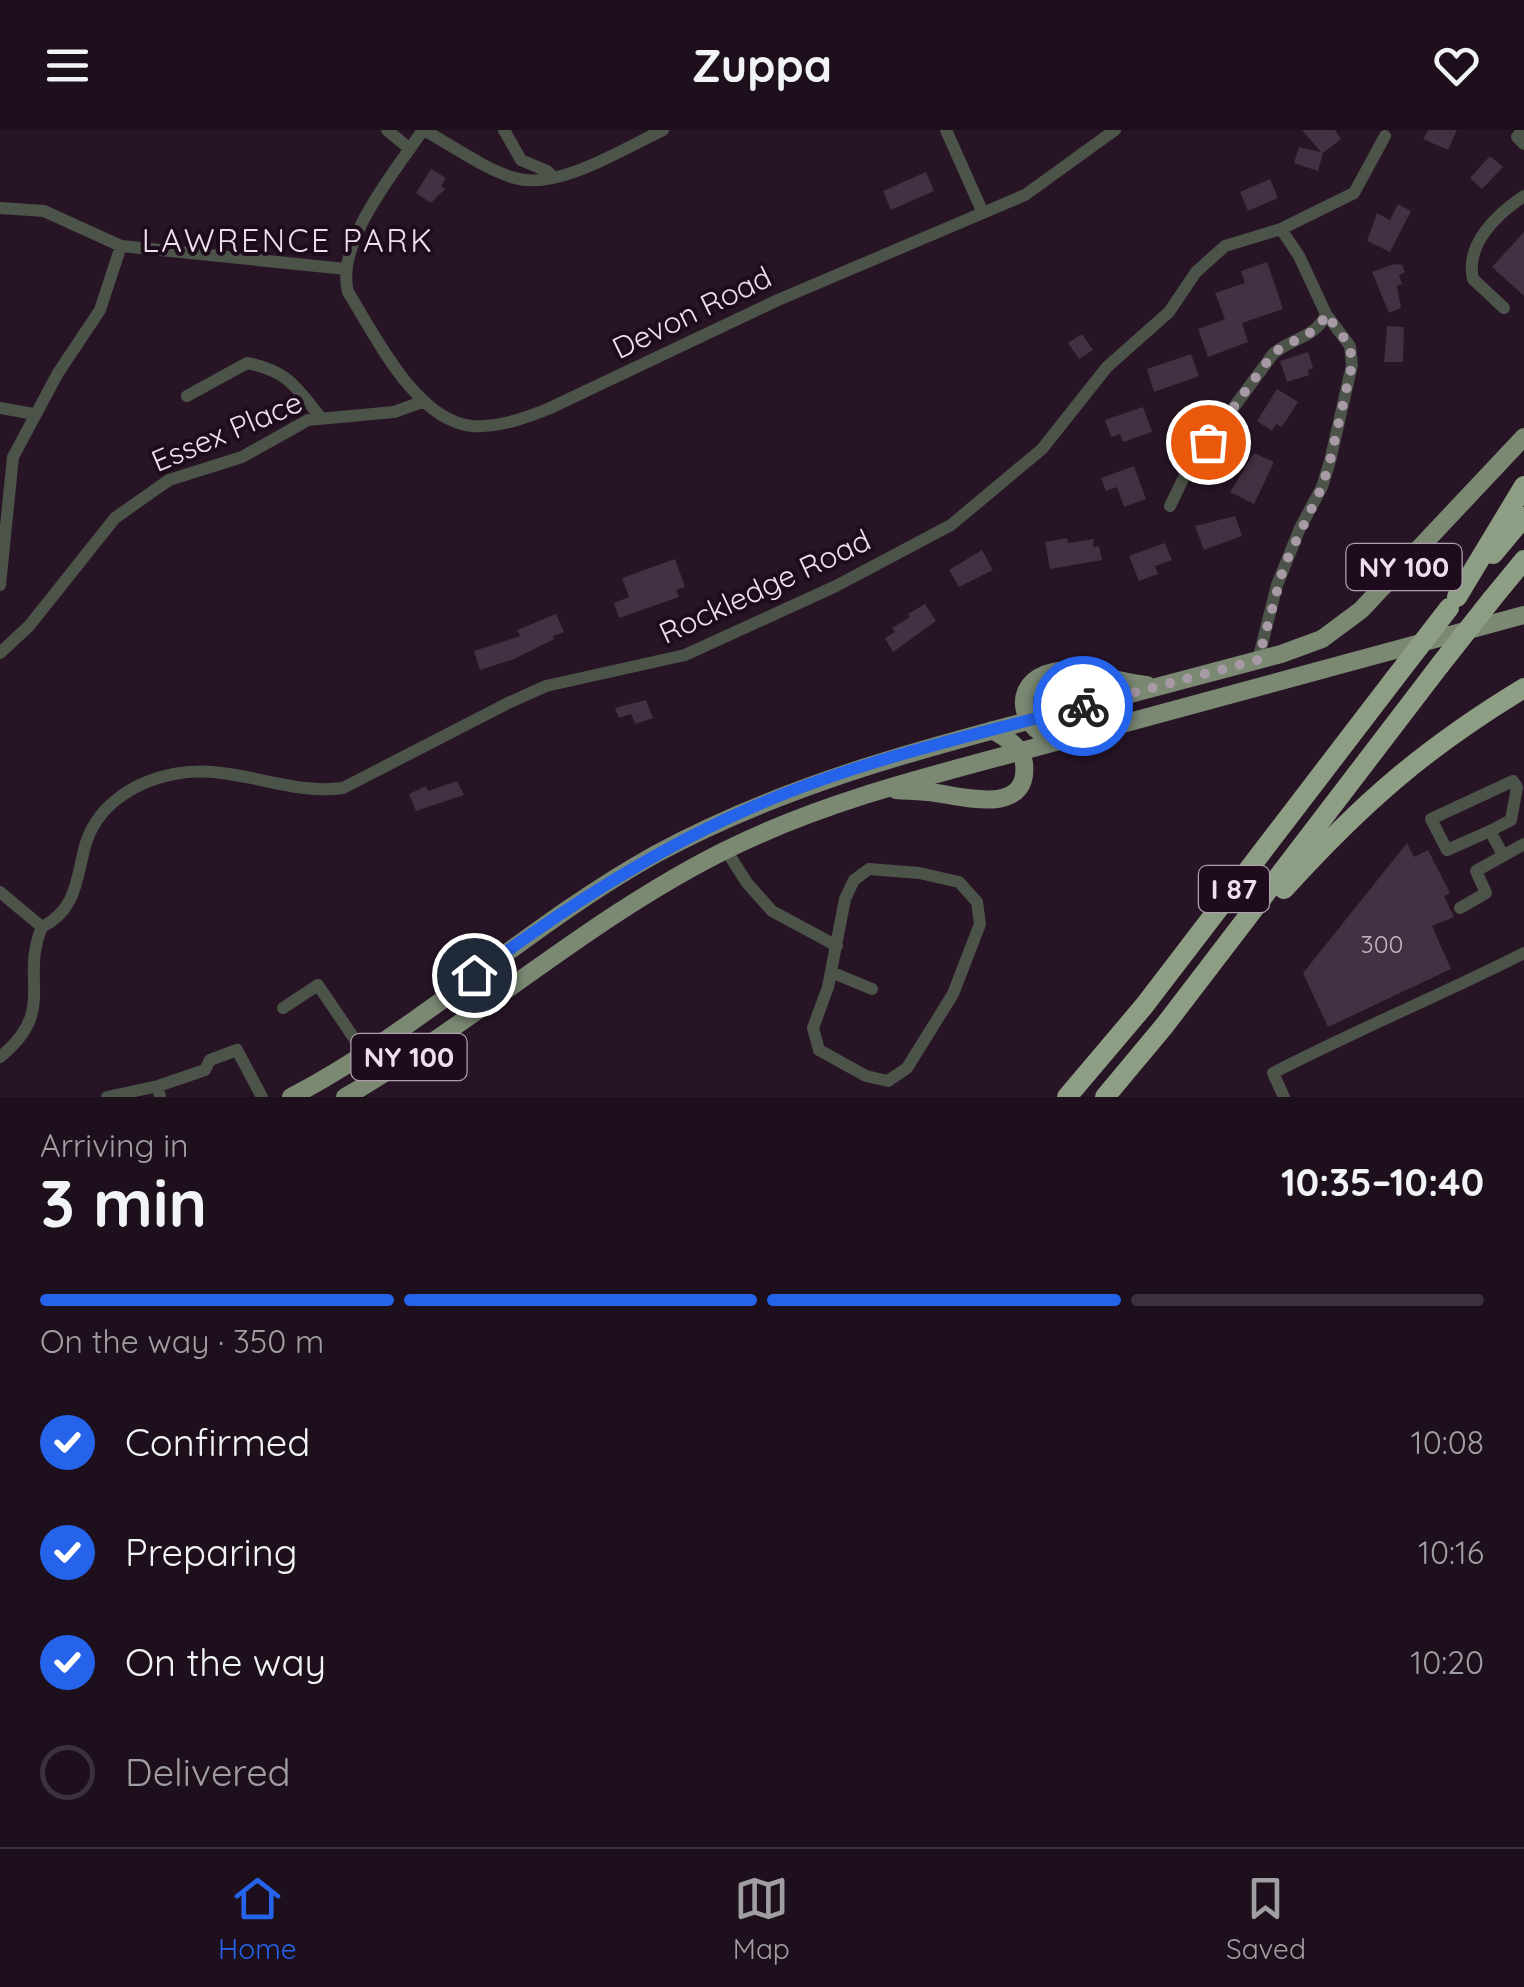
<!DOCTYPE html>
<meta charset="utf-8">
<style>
body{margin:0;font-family:Quicksand,sans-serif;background:#2a1e29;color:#f1f3f6;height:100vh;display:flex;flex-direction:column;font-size:38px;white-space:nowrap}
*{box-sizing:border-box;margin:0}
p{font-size:32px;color:#a09da3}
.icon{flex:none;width:55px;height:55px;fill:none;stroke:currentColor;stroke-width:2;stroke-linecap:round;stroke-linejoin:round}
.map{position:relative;height:967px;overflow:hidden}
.side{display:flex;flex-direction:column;background:#1d101c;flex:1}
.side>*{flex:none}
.pin{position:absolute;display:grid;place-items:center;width:85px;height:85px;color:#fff;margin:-42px;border:5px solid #fff;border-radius:50%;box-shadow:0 2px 10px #0007}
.courier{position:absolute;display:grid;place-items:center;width:100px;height:100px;margin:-50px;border:8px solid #2563eb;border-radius:50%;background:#fff;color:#222;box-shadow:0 2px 12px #0007}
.overview em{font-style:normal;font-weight:700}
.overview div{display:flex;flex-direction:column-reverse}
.overview{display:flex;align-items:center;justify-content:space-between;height:170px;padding:0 40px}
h1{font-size:65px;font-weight:700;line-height:75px}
.bar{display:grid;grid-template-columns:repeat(4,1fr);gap:15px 10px;align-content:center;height:120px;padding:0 40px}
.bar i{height:12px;border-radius:8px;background:#3b303b}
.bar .selected{background:#2563eb}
.bar p{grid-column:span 4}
ol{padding:0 40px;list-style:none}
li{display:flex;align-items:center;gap:30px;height:110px}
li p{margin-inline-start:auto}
li .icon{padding:10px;border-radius:50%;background:#2563eb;color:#fff;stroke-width:4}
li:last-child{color:#a09da3}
li i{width:55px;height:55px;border:5px solid #3b303b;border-radius:50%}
header{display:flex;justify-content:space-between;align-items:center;height:130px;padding:0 40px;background:#1d101c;font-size:45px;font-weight:700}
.dock{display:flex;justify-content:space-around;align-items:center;height:140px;border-top:2px solid #3b303b;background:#1d101c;font-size:28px;color:#a09da3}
.dock a{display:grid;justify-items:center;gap:5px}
.dock .selected{color:#2563eb}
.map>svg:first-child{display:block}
.building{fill:#433042}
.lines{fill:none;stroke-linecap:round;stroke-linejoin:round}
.minor{stroke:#4c5348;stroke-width:12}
.major{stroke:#7b8973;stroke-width:18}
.highway{stroke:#8e9e84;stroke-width:20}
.highway-bridge{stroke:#8e9e84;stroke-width:20}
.done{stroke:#a899a7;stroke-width:10;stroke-dasharray:0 18}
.route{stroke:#2563eb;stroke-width:12}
.labels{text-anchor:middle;stroke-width:8;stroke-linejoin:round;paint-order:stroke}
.number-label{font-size:25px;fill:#c2b4c2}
.shield{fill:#1e0c1d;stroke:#afa0ae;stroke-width:2.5}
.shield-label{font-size:28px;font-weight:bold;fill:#ede0ec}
.street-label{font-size:30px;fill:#ede0ec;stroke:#1e0c1d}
.neighbourhood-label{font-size:32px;letter-spacing:2.5px;fill:#ede0ec;stroke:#1e0c1d}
</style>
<header><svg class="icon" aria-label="menu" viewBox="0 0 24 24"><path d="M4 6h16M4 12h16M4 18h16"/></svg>Zuppa<svg class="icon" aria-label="heart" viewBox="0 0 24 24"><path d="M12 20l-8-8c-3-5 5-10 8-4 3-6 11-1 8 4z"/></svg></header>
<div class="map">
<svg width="1524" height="967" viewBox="0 0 1524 967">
<rect width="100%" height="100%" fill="#271526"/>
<path class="building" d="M 1302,0 L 1335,0 L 1341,9 L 1323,23 L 1318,41 L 1294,33 L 1299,17 L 1321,22 Z
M 1428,0 L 1457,0 L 1448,20 L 1423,9 Z
M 1490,26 L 1503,37 L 1482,59 L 1470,48 Z
M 431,39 L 446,48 L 441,56 L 445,59 L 431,73 L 416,63 Z
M 926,42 L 934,61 L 891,80 L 883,61 Z
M 1270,49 L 1278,68 L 1248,81 L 1240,62 Z
M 1398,74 L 1411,81 L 1390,122 L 1367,111 L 1377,83 L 1390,90 Z
M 1524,102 L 1524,166 L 1492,137 Z
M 1267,132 L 1283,179 L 1242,193 L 1248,212 L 1208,227 L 1198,199 L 1225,189 L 1215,163 L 1245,153 L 1241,141 Z
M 1394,134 L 1402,135 L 1405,142 L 1399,145 L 1402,154 L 1397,156 L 1401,178 L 1389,183 L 1372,142 Z
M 1387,196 L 1404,197 L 1403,232 L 1384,232 Z
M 1082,204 L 1093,220 L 1079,229 L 1068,213 Z
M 1308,222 L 1313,238 L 1308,240 L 1309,245 L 1287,252 L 1280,231 Z
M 1191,224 L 1199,246 L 1154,262 L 1147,239 Z
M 1277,259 L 1298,272 L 1282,297 L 1276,294 L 1272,301 L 1257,291 Z
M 1143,277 L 1152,302 L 1123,312 L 1120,304 L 1111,307 L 1105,290 Z
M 1254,323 L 1274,332 L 1254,374 L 1230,362 Z
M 1134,336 L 1146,369 L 1124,377 L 1117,357 L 1106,361 L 1101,348 Z
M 1235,386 L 1242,406 L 1204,420 L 1195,396 Z
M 1067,408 L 1068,413 L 1094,409 L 1093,417 L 1099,416 L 1102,430 L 1050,439 L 1045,412 Z
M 1165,413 L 1172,430 L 1155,436 L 1158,444 L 1139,451 L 1129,426 Z
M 982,420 L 993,440 L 959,457 L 949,440 Z
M 675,429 L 685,457 L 676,460 L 679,467 L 619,488 L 614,473 L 629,467 L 622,448 Z
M 925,474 L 936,491 L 893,522 L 885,508 L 895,502 L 892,498 L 910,487 L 908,484 Z
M 556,484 L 564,502 L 553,506 L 554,509 L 514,529 L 480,540 L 474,521 L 520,506 L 517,500 Z
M 646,570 L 653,588 L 635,594 L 631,584 L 619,588 L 615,578 Z
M 457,651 L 464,665 L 416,681 L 409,664 L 426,656 L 428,661 Z
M 1407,713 L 1414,727 L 1428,720 L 1450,763 L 1444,766 L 1454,787 L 1432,796 L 1451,839 L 1328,897 L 1303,843 Z"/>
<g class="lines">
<path class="minor" d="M 387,0 L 410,19
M 423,0 C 396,40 335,112 348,162 C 375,205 416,291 472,296 C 499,298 524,288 548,279 L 778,170 L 1025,65 L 1115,0
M 424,0 C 451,15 486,40 515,48 C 557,61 625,18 663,0
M 504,0 L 521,30 L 547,41 L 553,47
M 946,0 L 983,83
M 1523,0 L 1517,7 L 1524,14
M 0,78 L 44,81 L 121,116 L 346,139
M 1504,178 L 1473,149 C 1465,114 1497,84 1524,66
M 187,266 L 247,233 C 288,241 296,257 321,288
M 0,278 L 34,284
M 1170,376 L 1187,341 L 1273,224 C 1291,208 1316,208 1326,184 L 1299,126 L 1281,99
M 0,455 L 13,327 L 58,243 L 100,180 L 121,116
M 0,523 L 29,496 L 115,388 L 169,350 L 242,327 L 308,290 L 394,282 L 422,272
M 1258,530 L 1277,455 L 1300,398 L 1322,357 L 1330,331 L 1352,235 L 1350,216 L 1326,184
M 1490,701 L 1447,720 L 1431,689 L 1513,651 L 1517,657 L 1511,690 L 1490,701 L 1503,725
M 726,720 L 747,753 L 772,781 L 837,816
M 869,739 L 919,743 L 959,752 L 977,772 L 980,794 L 953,864 L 907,938 L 888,951 L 866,946 L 819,920 L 813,898 L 828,857 L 845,769 L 854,750 Z
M 0,762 L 42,797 C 75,780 76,753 84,720 C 94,677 133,652 174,644 C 231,632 286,666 343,658 L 508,573 L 546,556 L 685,525 L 836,456 L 951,395 L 1042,319 L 1107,237 L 1169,182 L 1196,142 L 1225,116 L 1281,99 L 1354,63 L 1385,6
M 1460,778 L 1486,763 L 1476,741 L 1524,714
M 831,842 L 872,859
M 283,878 L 318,855 L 364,923
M 0,927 C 58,880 19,851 42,797
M 158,956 L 205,940 L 210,930 L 237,920 L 262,967
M 107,967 L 158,956 L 160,967
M 1284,967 L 1273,943 C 1356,900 1441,865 1524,823"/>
<path class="major" d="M 1060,611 C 1019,603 1008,552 1053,542 C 1078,536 1119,553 1147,555
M 896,660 C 909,661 923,661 936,663 C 964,667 1030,686 1024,633 C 1022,617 1005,607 992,600
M 291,967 C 421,899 528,795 656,724 C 780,657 912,621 1047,586 C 1125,566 1203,545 1281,524 L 1322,509 L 1361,480 L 1524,307
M 345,967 C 476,892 589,788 726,720 C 833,667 949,641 1063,610 C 1217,568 1371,527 1524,485"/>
<path class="highway" d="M 1493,424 L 1524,387
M 1457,467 L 1524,356
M 1492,469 L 1524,430
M 1284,759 C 1362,673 1425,618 1524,558
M 1067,967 L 1144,876 L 1395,548
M 1105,967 L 1165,895 L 1440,535"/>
<path class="highway-bridge" d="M 1440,535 L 1492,469
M 1395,548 L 1449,478"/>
</g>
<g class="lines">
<path class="done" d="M 1083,576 L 1258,530 L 1284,436 L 1322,357 L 1330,331 L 1352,235 L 1350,216 L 1326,184 C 1316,208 1291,208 1273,224 L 1208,312"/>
<path class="route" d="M 474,845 C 565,778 658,717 762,673 C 865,629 975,605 1083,576"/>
</g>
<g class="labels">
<g class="number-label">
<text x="1382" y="823">300</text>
</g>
<g class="shield">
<rect x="1346.5" y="414" width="115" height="46" rx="8"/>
<rect x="1199" y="736" width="70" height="46" rx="8"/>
<rect x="351.5" y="904" width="115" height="46" rx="8"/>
</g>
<g class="shield-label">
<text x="1404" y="447">NY 100</text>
<text x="1234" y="769">I 87</text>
<text x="409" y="937">NY 100</text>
</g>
<g class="street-label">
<text transform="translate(692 183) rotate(-26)" y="10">Devon Road</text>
<text transform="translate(227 302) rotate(-23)" y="10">Essex Place</text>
<text transform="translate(765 457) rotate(-25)" y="10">Rockledge Road</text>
</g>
<g class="neighbourhood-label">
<text x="288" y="122">LAWRENCE PARK</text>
</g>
</g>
</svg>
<div class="pin" style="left:1208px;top:312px;background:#ea580c"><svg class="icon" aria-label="bag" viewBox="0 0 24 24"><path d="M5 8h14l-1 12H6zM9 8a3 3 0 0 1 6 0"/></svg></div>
<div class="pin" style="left:474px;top:845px;background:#1f2937"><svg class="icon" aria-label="home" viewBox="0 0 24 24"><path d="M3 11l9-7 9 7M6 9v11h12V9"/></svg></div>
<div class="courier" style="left:1083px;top:576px"><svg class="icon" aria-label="bike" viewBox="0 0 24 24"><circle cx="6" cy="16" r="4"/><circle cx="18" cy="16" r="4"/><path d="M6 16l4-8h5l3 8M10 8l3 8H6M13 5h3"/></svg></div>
</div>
<section class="side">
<div class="overview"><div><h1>3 min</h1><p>Arriving in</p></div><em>10:35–10:40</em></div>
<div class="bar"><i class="selected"></i><i class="selected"></i><i class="selected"></i><i></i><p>On the way · 350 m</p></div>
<ol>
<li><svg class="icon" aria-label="check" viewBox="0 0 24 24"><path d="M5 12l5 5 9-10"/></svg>Confirmed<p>10:08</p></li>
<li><svg class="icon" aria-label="check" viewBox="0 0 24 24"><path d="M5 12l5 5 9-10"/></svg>Preparing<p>10:16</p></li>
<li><svg class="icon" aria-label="check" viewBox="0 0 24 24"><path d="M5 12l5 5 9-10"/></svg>On the way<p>10:20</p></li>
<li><i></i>Delivered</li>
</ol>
</section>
<nav class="dock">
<a class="selected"><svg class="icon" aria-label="home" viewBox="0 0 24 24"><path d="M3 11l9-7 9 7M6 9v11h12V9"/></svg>Home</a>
<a><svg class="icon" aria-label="map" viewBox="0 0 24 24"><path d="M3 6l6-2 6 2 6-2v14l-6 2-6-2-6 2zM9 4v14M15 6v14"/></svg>Map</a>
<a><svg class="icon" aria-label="saved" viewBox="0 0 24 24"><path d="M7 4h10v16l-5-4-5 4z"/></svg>Saved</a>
</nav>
